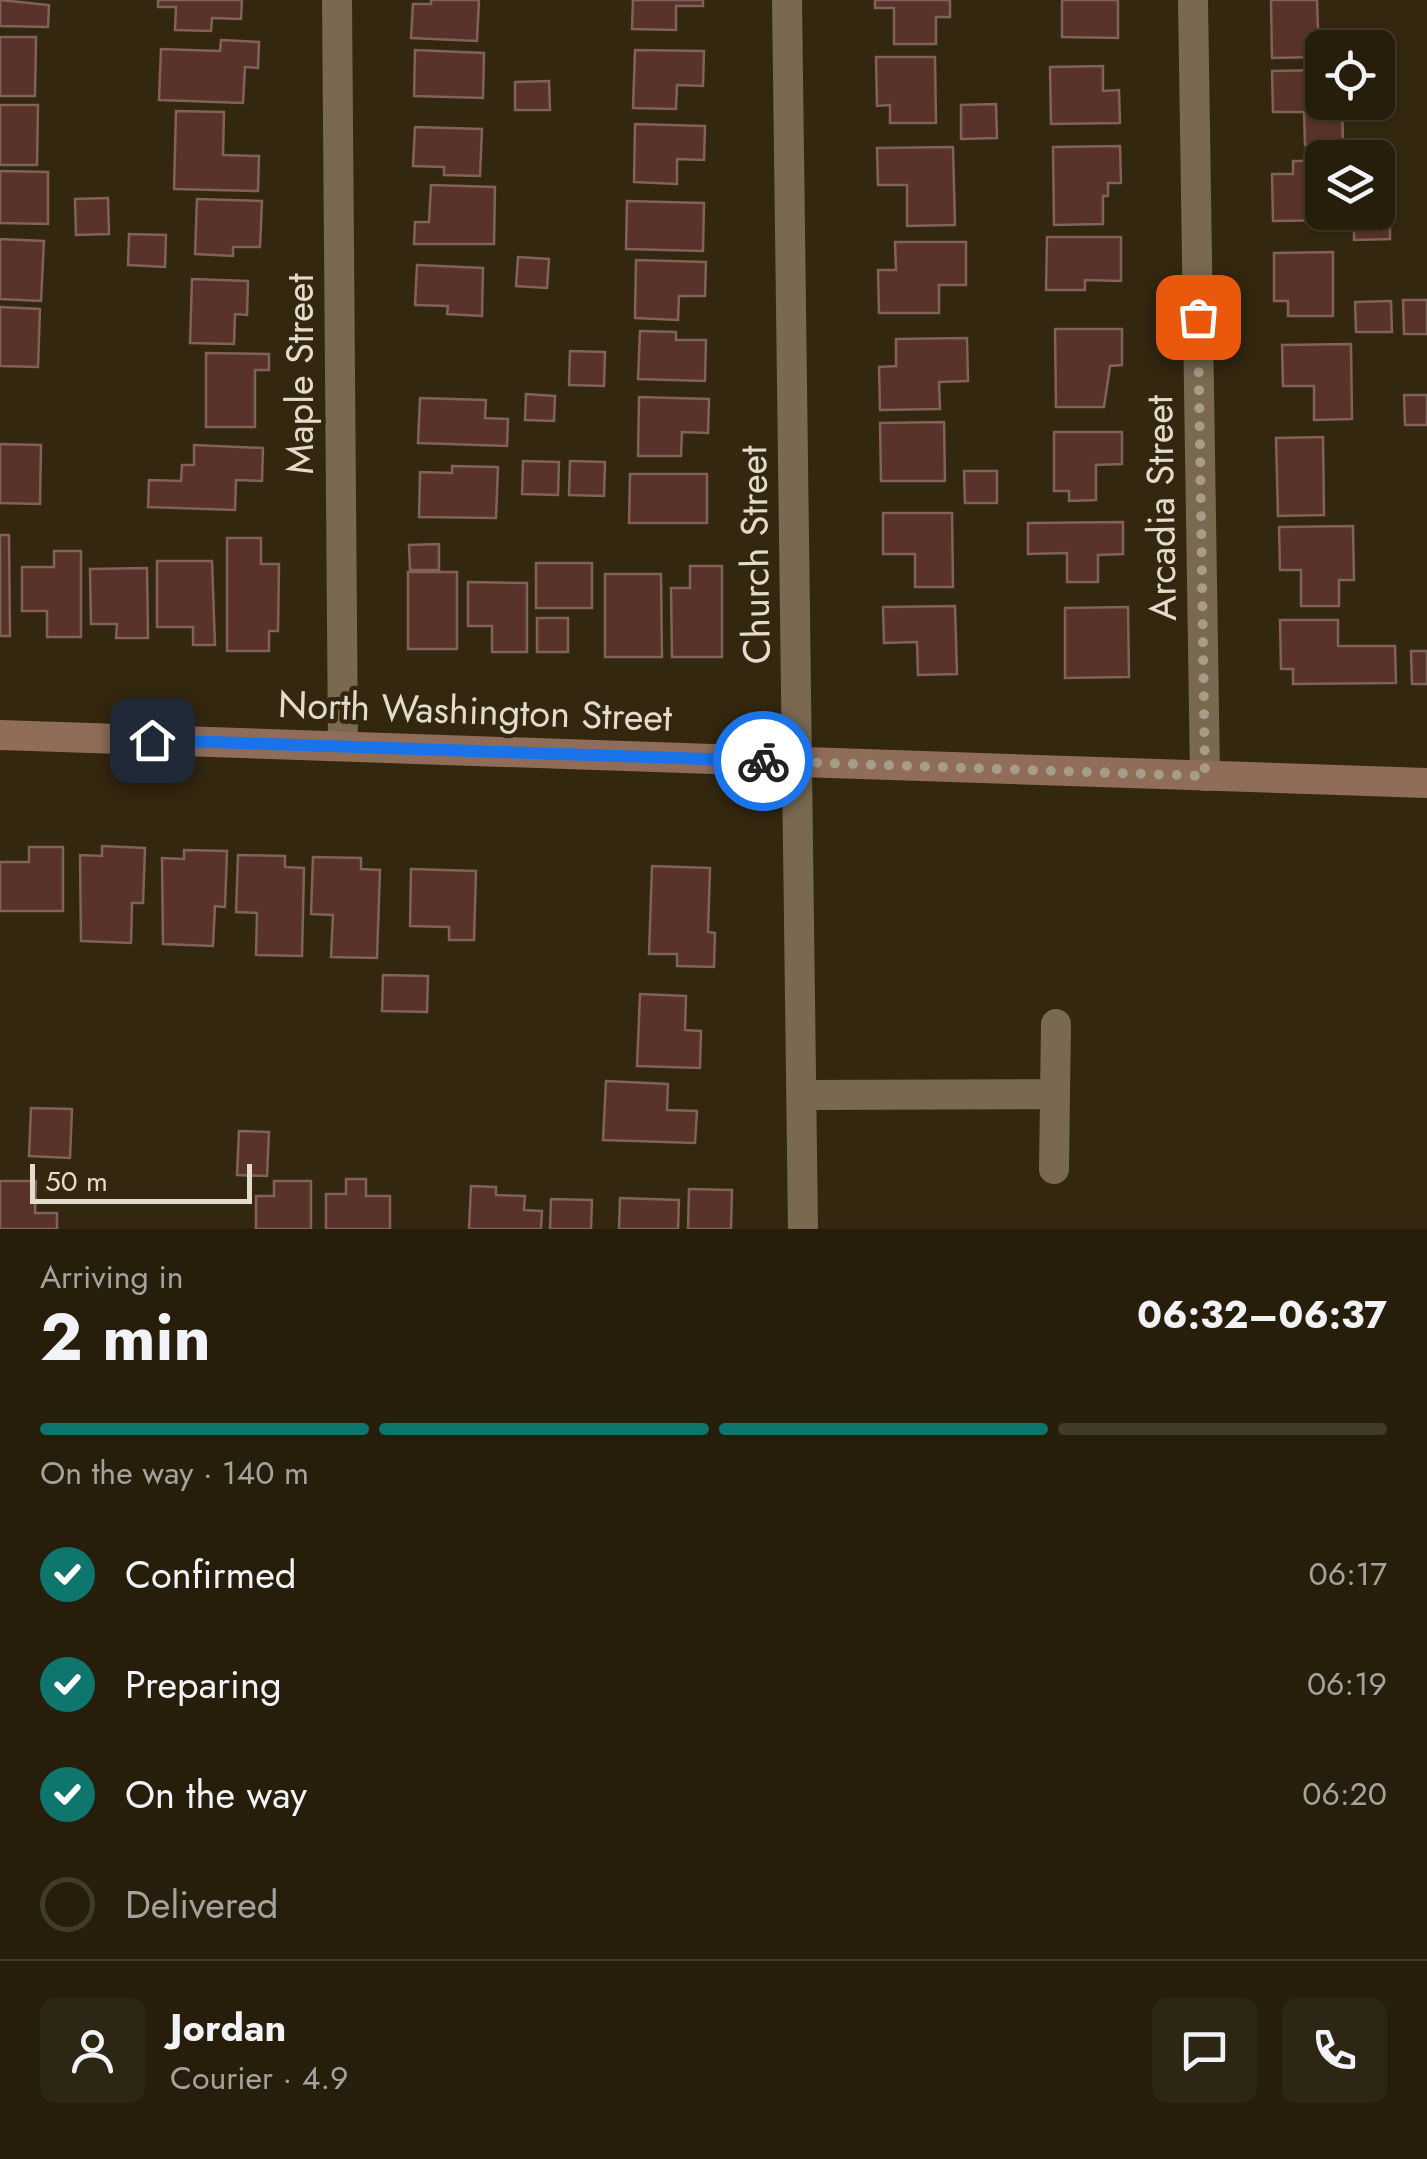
<!DOCTYPE html>
<meta charset="utf-8">
<style>
body{margin:0;font-family:Jost,sans-serif;background:#2e2614;color:#f1f3f6;height:100vh;display:flex;flex-direction:column;font-size:38px;white-space:nowrap}
*{box-sizing:border-box;margin:0}
p{font-size:32px;color:#a4a29d}
.icon{flex:none;width:55px;height:55px;fill:none;stroke:currentColor;stroke-width:2;stroke-linecap:round;stroke-linejoin:round}
.map{position:relative;height:1229px;overflow:hidden}
.drawer{display:flex;flex-direction:column;background:#261d0b;flex:1}
.drawer>*{flex:none}
.tools{position:absolute;left:1305px;top:30px;display:grid;gap:20px}
.tools a{display:grid;place-items:center;width:90px;height:90px;border-radius:15px;background:#261d0b;box-shadow:0 2px 8px #0004,0 0 0 2px #423b2c;font-size:50px}
.scale{position:absolute;left:30px;bottom:25px;width:222px;box-sizing:border-box;padding-left:10px;border:5px solid #e4dbcd;border-top:0;font-size:28px;line-height:35px;white-space:nowrap;color:#e4dbcd;-webkit-text-stroke:8px #33270f;paint-order:stroke}
.pin{position:absolute;display:grid;place-items:center;width:85px;height:85px;color:#fff;margin:-42px;border-radius:20px;box-shadow:0 5px 15px #0006}
.courier{position:absolute;display:grid;place-items:center;width:100px;height:100px;margin:-50px;border:8px solid #1a73e8;border-radius:50%;background:#fff;color:#222;box-shadow:0 2px 12px #0007}
.overview em{font-style:normal;font-weight:700}
.overview div{display:flex;flex-direction:column-reverse}
.overview{display:flex;align-items:center;justify-content:space-between;height:170px;padding:0 40px}
h1{font-size:65px;font-weight:700;line-height:75px}
.bar{display:grid;grid-template-columns:repeat(4,1fr);gap:15px 10px;align-content:center;height:120px;padding:0 40px}
.bar i{height:12px;border-radius:8px;background:#423b2c}
.bar .on{background:#0f766e}
.bar p{grid-column:span 4}
.line{display:flex;align-items:center;gap:25px;padding:0 40px;border-top:2px solid #423b2c}
.line div{flex:1}
.round{display:grid;place-items:center;flex:none;width:105px;height:105px;border-radius:15px;background:#2e2614}
ol{padding:0 40px;list-style:none}
li{display:flex;align-items:center;gap:30px;height:110px}
li p{margin-inline-start:auto}
li .icon{padding:10px;border-radius:50%;background:#0f766e;color:#fff;stroke-width:4}
li:last-child{color:#a4a29d}
li i{width:55px;height:55px;border:5px solid #423b2c;border-radius:50%}
.map>svg:first-child{display:block}
.building{fill:#59332a;stroke:#80625a;stroke-width:2.5}
.lines{fill:none;stroke-linecap:round;stroke-linejoin:round}
.street{stroke:#786950;stroke-width:30}
.secondary{stroke:#8f6d59;stroke-width:30}
.done{stroke:#a69c8a;stroke-width:10;stroke-dasharray:0 18}
.route{stroke:#1a73e8;stroke-width:12}
.labels{text-anchor:middle;stroke-width:9;stroke-linejoin:round;paint-order:stroke}
.street-label{font-size:38px;fill:#e4dbcd;stroke:#33270f}
</style>
<div class="map">
<svg width="1427" height="1229" viewBox="0 0 1427 1229">
<rect width="100%" height="100%" fill="#33270f"/>
<path class="building" d="M 0,0 L 49,5 L 48,27 L 0,26 Z
M 158,0 L 242,0 L 241,19 L 212,18 L 211,31 L 175,30 L 176,7 L 158,7 Z
M 431,0 L 479,0 L 477,41 L 411,38 L 413,4 L 431,4 Z
M 633,0 L 703,0 L 703,6 L 676,6 L 676,30 L 632,29 Z
M 875,0 L 950,0 L 950,17 L 936,17 L 936,44 L 894,44 L 894,8 L 875,8 Z
M 1062,0 L 1118,0 L 1118,38 L 1062,37 Z
M 1271,0 L 1317,0 L 1319,57 L 1272,58 Z
M 0,37 L 36,37 L 35,96 L 0,96 Z
M 221,40 L 259,42 L 258,68 L 245,67 L 243,103 L 159,100 L 161,49 L 220,51 Z
M 415,50 L 484,53 L 483,98 L 414,96 Z
M 635,50 L 704,51 L 703,86 L 677,85 L 676,109 L 633,108 Z
M 876,57 L 935,57 L 936,123 L 890,123 L 890,105 L 877,106 Z
M 1103,66 L 1103,91 L 1119,90 L 1120,123 L 1051,124 L 1050,67 Z
M 1322,70 L 1322,102 L 1342,102 L 1343,144 L 1305,145 L 1304,112 L 1273,112 L 1272,71 Z
M 549,81 L 550,110 L 515,110 L 515,82 Z
M 996,104 L 997,138 L 961,139 L 961,105 Z
M 0,105 L 38,105 L 37,165 L 0,165 Z
M 176,111 L 224,112 L 223,155 L 259,156 L 258,191 L 174,189 Z
M 635,124 L 705,126 L 704,160 L 677,159 L 677,184 L 634,182 Z
M 415,127 L 482,129 L 480,176 L 444,175 L 444,167 L 413,166 Z
M 1120,146 L 1121,183 L 1108,183 L 1108,196 L 1103,196 L 1103,224 L 1054,225 L 1053,147 Z
M 953,147 L 955,225 L 907,226 L 907,185 L 878,185 L 877,148 Z
M 1293,161 L 1322,161 L 1322,212 L 1337,212 L 1337,220 L 1273,221 L 1272,174 L 1293,174 Z
M 0,171 L 48,172 L 48,224 L 0,223 Z
M 431,185 L 495,187 L 494,244 L 414,244 L 415,222 L 429,222 Z
M 108,198 L 109,234 L 76,235 L 75,199 Z
M 197,199 L 262,201 L 260,247 L 233,247 L 233,256 L 195,254 Z
M 627,201 L 704,203 L 703,251 L 626,249 Z
M 1390,209 L 1390,239 L 1354,240 L 1354,212 Z
M 129,234 L 166,235 L 165,267 L 128,265 Z
M 1047,237 L 1121,237 L 1121,281 L 1085,280 L 1085,290 L 1046,290 Z
M 0,239 L 44,241 L 41,301 L 0,299 Z
M 895,242 L 966,242 L 966,285 L 939,285 L 939,313 L 879,313 L 878,270 L 896,270 Z
M 1333,252 L 1333,316 L 1288,316 L 1288,301 L 1274,301 L 1274,253 Z
M 518,257 L 549,259 L 547,288 L 516,286 Z
M 636,260 L 706,262 L 705,296 L 679,296 L 678,320 L 635,318 Z
M 417,265 L 483,268 L 482,316 L 447,314 L 448,306 L 415,305 Z
M 192,279 L 248,281 L 247,315 L 235,314 L 234,344 L 190,343 Z
M 1403,300 L 1427,300 L 1427,334 L 1404,334 Z
M 1391,301 L 1392,332 L 1356,332 L 1355,302 Z
M 0,307 L 40,309 L 38,367 L 0,366 Z
M 1055,329 L 1122,329 L 1122,365 L 1110,366 L 1104,407 L 1056,407 Z
M 640,331 L 676,332 L 676,340 L 706,340 L 705,381 L 638,379 Z
M 967,338 L 968,381 L 939,382 L 940,409 L 880,410 L 879,367 L 896,366 L 896,339 Z
M 1351,344 L 1352,419 L 1314,420 L 1314,386 L 1283,386 L 1282,345 Z
M 570,351 L 605,352 L 604,386 L 569,385 Z
M 206,353 L 269,354 L 269,370 L 255,370 L 255,427 L 206,427 Z
M 526,394 L 555,396 L 554,421 L 525,420 Z
M 1404,395 L 1427,395 L 1427,425 L 1405,425 Z
M 639,397 L 709,399 L 708,433 L 682,432 L 681,456 L 638,456 Z
M 420,398 L 486,400 L 485,418 L 508,419 L 507,446 L 418,443 Z
M 944,422 L 945,481 L 881,481 L 880,423 Z
M 1054,432 L 1122,432 L 1122,464 L 1096,465 L 1096,500 L 1069,501 L 1069,491 L 1054,491 Z
M 1323,437 L 1324,515 L 1278,516 L 1276,438 Z
M 0,444 L 41,445 L 40,504 L 0,503 Z
M 194,445 L 263,448 L 262,481 L 236,480 L 235,510 L 148,507 L 149,480 L 181,481 L 182,465 L 194,465 Z
M 523,461 L 559,462 L 558,495 L 522,494 Z
M 570,461 L 605,462 L 604,496 L 569,495 Z
M 452,466 L 498,467 L 496,518 L 419,517 L 420,472 L 452,473 Z
M 964,471 L 997,471 L 997,503 L 965,503 Z
M 630,474 L 707,474 L 707,523 L 629,523 Z
M 883,513 L 952,513 L 953,587 L 915,587 L 915,554 L 883,554 Z
M 1123,522 L 1123,554 L 1098,555 L 1098,582 L 1067,582 L 1067,553 L 1028,554 L 1028,523 Z
M 1353,526 L 1354,580 L 1339,580 L 1339,606 L 1301,606 L 1301,570 L 1280,570 L 1279,527 Z
M 0,535 L 9,535 L 10,636 L 0,636 Z
M 227,538 L 261,538 L 261,564 L 279,564 L 278,631 L 269,631 L 269,651 L 227,651 Z
M 439,544 L 439,570 L 410,570 L 409,545 Z
M 54,551 L 81,551 L 81,637 L 47,637 L 47,611 L 22,611 L 22,567 L 54,567 Z
M 157,561 L 212,561 L 215,645 L 193,645 L 193,627 L 157,627 Z
M 536,563 L 592,563 L 592,608 L 536,608 Z
M 690,566 L 722,566 L 722,657 L 672,657 L 671,588 L 690,588 Z
M 147,568 L 148,638 L 116,638 L 117,624 L 91,624 L 90,569 Z
M 408,572 L 457,572 L 457,649 L 408,649 Z
M 605,574 L 661,574 L 662,657 L 605,657 Z
M 468,582 L 527,583 L 527,652 L 492,652 L 492,626 L 468,626 Z
M 955,606 L 957,674 L 918,675 L 917,642 L 884,643 L 883,607 Z
M 1128,607 L 1129,677 L 1065,678 L 1065,608 Z
M 537,618 L 568,618 L 568,652 L 537,652 Z
M 1280,620 L 1338,620 L 1338,646 L 1395,646 L 1396,683 L 1293,684 L 1293,669 L 1281,669 Z
M 1411,651 L 1427,651 L 1427,684 L 1412,684 Z
M 102,846 L 145,848 L 143,903 L 132,903 L 131,943 L 81,941 L 80,855 L 102,856 Z
M 29,847 L 63,847 L 63,911 L 0,911 L 0,862 L 29,862 Z
M 184,850 L 227,851 L 225,907 L 215,906 L 213,946 L 163,944 L 162,858 L 184,859 Z
M 238,855 L 285,856 L 285,867 L 304,868 L 302,956 L 256,955 L 257,913 L 236,912 Z
M 313,857 L 361,858 L 361,869 L 380,870 L 377,958 L 331,957 L 333,915 L 311,914 Z
M 652,866 L 710,868 L 708,932 L 715,933 L 714,967 L 677,966 L 677,954 L 649,954 Z
M 411,869 L 476,871 L 474,940 L 449,940 L 449,927 L 410,926 Z
M 383,975 L 428,976 L 427,1012 L 382,1011 Z
M 640,994 L 686,996 L 685,1030 L 701,1031 L 700,1068 L 637,1066 Z
M 606,1081 L 668,1084 L 667,1110 L 697,1111 L 695,1143 L 603,1140 Z
M 31,1108 L 72,1109 L 70,1158 L 29,1156 Z
M 239,1131 L 269,1132 L 267,1176 L 237,1175 Z
M 346,1179 L 366,1179 L 366,1196 L 390,1196 L 390,1229 L 326,1229 L 326,1194 L 346,1194 Z
M 0,1181 L 36,1181 L 35,1213 L 57,1213 L 57,1229 L 0,1229 Z
M 274,1181 L 311,1181 L 311,1229 L 256,1229 L 256,1196 L 274,1196 Z
M 471,1186 L 496,1187 L 496,1195 L 525,1196 L 524,1210 L 542,1211 L 541,1229 L 469,1229 Z
M 689,1189 L 732,1190 L 731,1229 L 688,1229 Z
M 620,1198 L 679,1200 L 678,1229 L 619,1229 Z
M 551,1199 L 592,1200 L 591,1229 L 550,1229 Z"/>
<g class="lines">
<path class="street" d="M 337,0 L 343,746
M 787,0 L 803,1229
M 1193,0 L 1205,776
M 802,1095 L 1055,1094
M 1054,1169 L 1056,1024"/>
<path class="secondary" d="M 0,735 L 1427,783"/>
</g>
<g class="lines">
<path class="done" d="M 763,761 L 1205,776 L 1198,317"/>
<path class="route" d="M 152,740 L 763,761"/>
</g>
<g class="labels">
<g class="street-label">
<text transform="translate(300 374) rotate(-90)" y="13">Maple Street</text>
<text transform="translate(1161 508) rotate(-91)" y="13">Arcadia Street</text>
<text transform="translate(755 555) rotate(-91)" y="13">Church Street</text>
<text transform="translate(475 711) rotate(2)" y="13">North Washington Street</text>
</g>
</g>
</svg>
<div class="tools">
<a><svg class="icon" aria-label="locate" viewBox="0 0 24 24"><circle cx="12" cy="12" r="6"/><path d="M12 2v4M12 18v4M2 12h4M18 12h4"/></svg></a>
<a><svg class="icon" aria-label="layers" viewBox="0 0 24 24"><path d="M12 4l9 5-9 5-9-5zM3 14l9 5 9-5"/></svg></a>
</div>
<div class="scale">50 m</div>
<div class="pin" style="left:1198px;top:317px;background:#ea580c"><svg class="icon" aria-label="bag" viewBox="0 0 24 24"><path d="M5 8h14l-1 12H6zM9 8a3 3 0 0 1 6 0"/></svg></div>
<div class="pin" style="left:152px;top:740px;background:#1f2937"><svg class="icon" aria-label="home" viewBox="0 0 24 24"><path d="M3 11l9-7 9 7M6 9v11h12V9"/></svg></div>
<div class="courier" style="left:763px;top:761px"><svg class="icon" aria-label="bike" viewBox="0 0 24 24"><circle cx="6" cy="16" r="4"/><circle cx="18" cy="16" r="4"/><path d="M6 16l4-8h5l3 8M10 8l3 8H6M13 5h3"/></svg></div>
</div>
<section class="drawer">
<div class="overview"><div><h1>2 min</h1><p>Arriving in</p></div><em>06:32–06:37</em></div>
<div class="bar"><i class="on"></i><i class="on"></i><i class="on"></i><i></i><p>On the way · 140 m</p></div>
<ol>
<li><svg class="icon" aria-label="check" viewBox="0 0 24 24"><path d="M5 12l5 5 9-10"/></svg>Confirmed<p>06:17</p></li>
<li><svg class="icon" aria-label="check" viewBox="0 0 24 24"><path d="M5 12l5 5 9-10"/></svg>Preparing<p>06:19</p></li>
<li><svg class="icon" aria-label="check" viewBox="0 0 24 24"><path d="M5 12l5 5 9-10"/></svg>On the way<p>06:20</p></li>
<li><i></i>Delivered</li>
</ol>
<div class="line" style="height:180px"><a class="round"><svg class="icon" aria-label="person" viewBox="0 0 24 24"><circle cx="12" cy="8" r="4"/><path d="M4 21q1-7 8-7t8 7"/></svg></a><div><b>Jordan</b><p>Courier · 4.9</p></div><a class="round"><svg class="icon" aria-label="chat" viewBox="0 0 24 24"><path d="M4 5h16v11H9l-5 4z"/></svg></a><a class="round"><svg class="icon" aria-label="phone" viewBox="0 0 24 24"><path d="M5 4h4l2 5-3 2q2 4 5 5l2-3 5 2v4C11 20 4 13 5 4z"/></svg></a></div>
</section>
